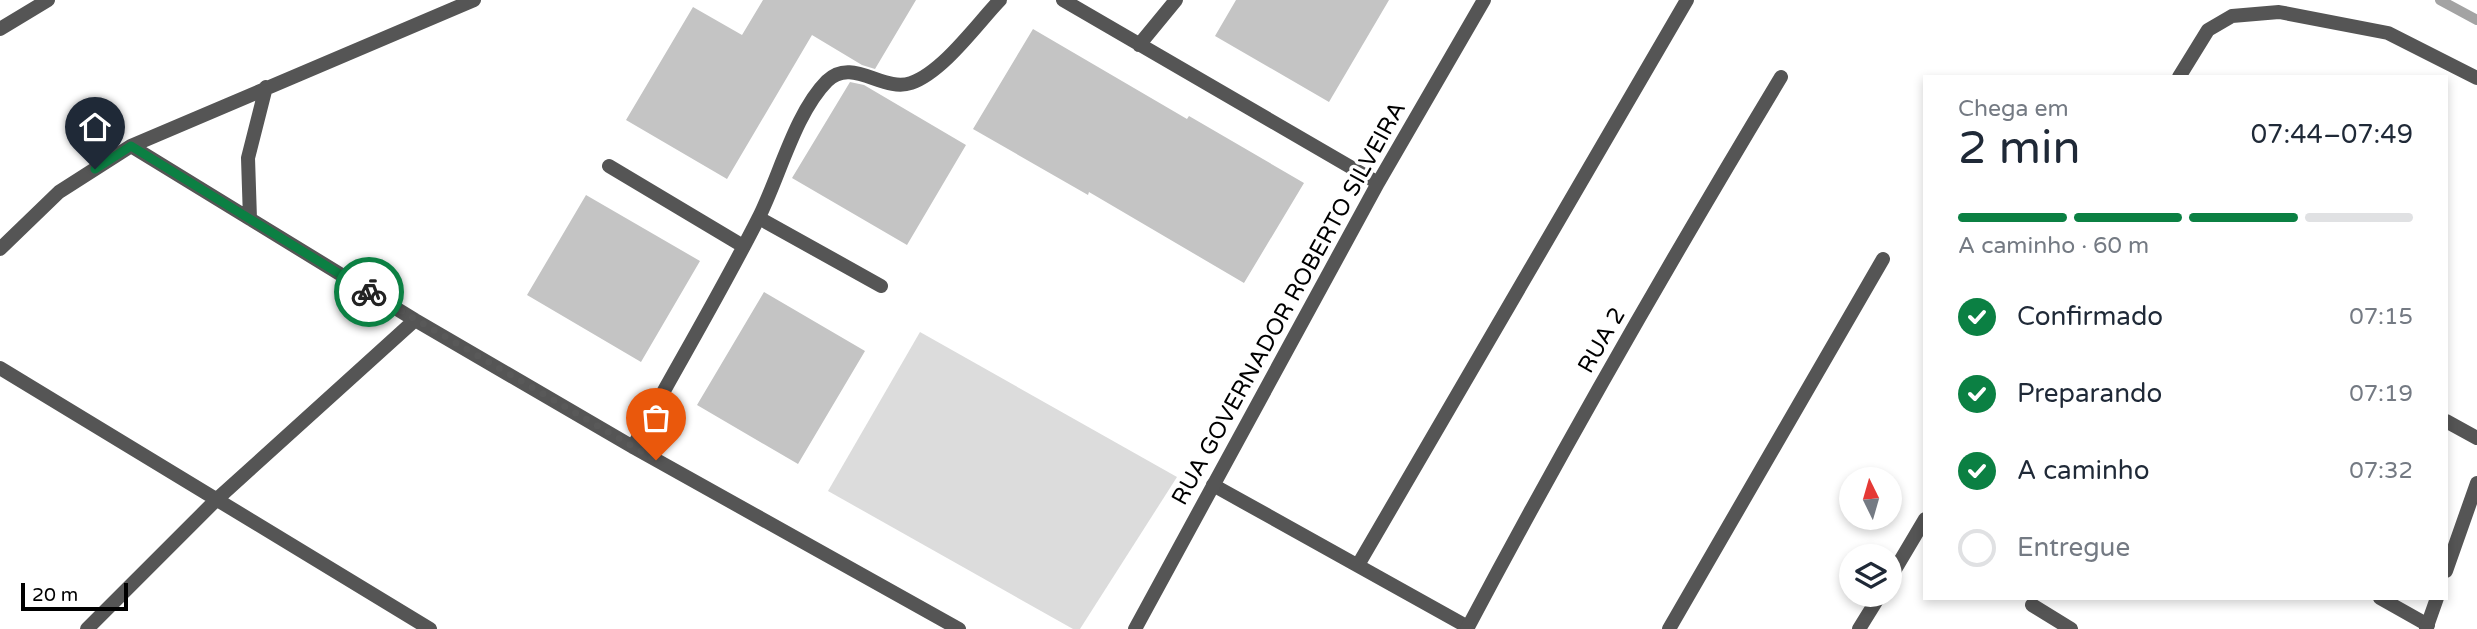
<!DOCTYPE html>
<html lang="pt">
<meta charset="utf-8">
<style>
body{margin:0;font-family:"Varela Round",sans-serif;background:#f6f6f7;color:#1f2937;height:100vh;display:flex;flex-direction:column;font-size:26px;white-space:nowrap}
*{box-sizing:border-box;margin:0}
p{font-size:23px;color:#747a83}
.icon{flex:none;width:38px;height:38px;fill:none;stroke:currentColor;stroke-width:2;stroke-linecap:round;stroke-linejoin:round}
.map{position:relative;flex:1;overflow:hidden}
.panel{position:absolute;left:1923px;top:75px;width:525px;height:525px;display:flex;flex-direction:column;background:#fff;border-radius:0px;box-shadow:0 4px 10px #0003}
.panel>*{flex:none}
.needle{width:46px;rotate:355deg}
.tools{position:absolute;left:1839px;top:467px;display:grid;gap:14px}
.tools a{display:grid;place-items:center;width:63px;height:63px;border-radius:50%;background:#fff;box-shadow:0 4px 10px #0003;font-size:35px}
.scale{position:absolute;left:21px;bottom:18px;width:107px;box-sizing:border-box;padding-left:7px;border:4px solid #000;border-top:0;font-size:19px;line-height:24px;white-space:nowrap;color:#000;-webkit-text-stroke:5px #fff;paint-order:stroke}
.pin{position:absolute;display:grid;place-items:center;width:60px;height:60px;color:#fff;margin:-72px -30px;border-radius:50% 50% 50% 0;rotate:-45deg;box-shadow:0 0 7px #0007}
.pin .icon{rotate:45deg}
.courier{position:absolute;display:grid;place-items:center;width:70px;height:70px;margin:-35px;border:5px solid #0b8043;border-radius:50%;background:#fff;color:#222;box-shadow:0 2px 9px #0007}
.head em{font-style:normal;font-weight:600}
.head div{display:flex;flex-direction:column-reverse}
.head{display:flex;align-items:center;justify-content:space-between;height:119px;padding:0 35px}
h1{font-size:46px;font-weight:600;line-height:52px}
.bar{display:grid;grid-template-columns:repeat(4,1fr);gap:10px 7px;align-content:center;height:84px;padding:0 35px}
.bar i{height:9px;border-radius:5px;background:#e0e1e3}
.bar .active{background:#0b8043}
.bar p{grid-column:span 4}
ol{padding:0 35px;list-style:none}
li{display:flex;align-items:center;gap:21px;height:77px}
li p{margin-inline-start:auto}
li .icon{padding:7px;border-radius:50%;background:#0b8043;color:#fff;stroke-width:4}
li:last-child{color:#747a83}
li i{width:38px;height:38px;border:4px solid #e0e1e3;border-radius:50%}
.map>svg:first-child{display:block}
.green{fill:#dcdcdc}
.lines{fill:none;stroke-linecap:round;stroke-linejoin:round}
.stream{stroke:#a3a3a3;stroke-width:10}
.building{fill:#c4c4c4}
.service{stroke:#555;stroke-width:14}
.minor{stroke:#555;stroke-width:14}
.tertiary{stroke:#555;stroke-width:14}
.done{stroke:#595959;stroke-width:7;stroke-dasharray:0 12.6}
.route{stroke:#0b8043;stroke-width:9}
.labels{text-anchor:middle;stroke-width:7;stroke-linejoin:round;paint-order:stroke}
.street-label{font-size:23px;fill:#000;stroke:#fff}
</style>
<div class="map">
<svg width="2477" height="629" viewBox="0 0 2477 629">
<rect width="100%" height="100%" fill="#fff"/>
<path class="green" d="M 920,332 L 1177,477 L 1080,629 L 1073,629 L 828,491 Z"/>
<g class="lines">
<path class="stream" d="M 2440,0 L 2477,20"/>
</g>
<path class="building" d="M 763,0 L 916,0 L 875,69 L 862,65 L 812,35 L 727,179 L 626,120 L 693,7 L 742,35 Z
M 1236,0 L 1389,0 L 1329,102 L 1215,36 Z
M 1033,29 L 1187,119 L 1189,116 L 1304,183 L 1244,283 L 1089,192 L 1088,195 L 973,129 Z
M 850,82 L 864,85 L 966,145 L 907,245 L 792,178 Z
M 586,195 L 700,261 L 641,362 L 527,295 Z
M 764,292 L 865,351 L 798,464 L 697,405 Z"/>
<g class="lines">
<path class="service" d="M 1213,485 L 1468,627
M 1358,565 L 1687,0
M 1669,629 L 1883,259"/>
<path class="minor" d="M 1063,0 L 1378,183
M 0,29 L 48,0
M 1139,45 L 1176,0
M 2179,77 L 2208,30 L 2232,16 L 2279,12 L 2388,33 L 2477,78
M 131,146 L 415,320 L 633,447 L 959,629
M 609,166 L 743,246
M 759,218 L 881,286
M 250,219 L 248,158 L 266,87
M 0,249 L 59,192 L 131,146 L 474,0
M 0,368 L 430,629
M 2446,421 L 2477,438
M 633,447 C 674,371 719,296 758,219 C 779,178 795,113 827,81 C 852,56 883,93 911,83 C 943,72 977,24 1000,0
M 1890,578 L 1925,519
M 2380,598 L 2428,625
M 2032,605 L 2071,629
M 87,629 L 216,500 L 415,320
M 1135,629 L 1378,183 L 1484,0
M 1467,629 C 1566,442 1672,258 1781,77
M 1859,629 L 1880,595"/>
<path class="tertiary" d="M 2446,571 L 2477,483
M 2426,629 L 2437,598"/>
</g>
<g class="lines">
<path class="done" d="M 369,292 L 656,460"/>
<path class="route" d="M 95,169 L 131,146 L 369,292"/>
</g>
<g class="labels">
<g class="street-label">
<text transform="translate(1288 303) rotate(-61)" y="8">RUA GOVERNADOR ROBERTO SILVEIRA</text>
<text transform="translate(1601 340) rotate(-60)" y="8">RUA 2</text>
</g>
</g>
</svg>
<div class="tools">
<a><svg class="needle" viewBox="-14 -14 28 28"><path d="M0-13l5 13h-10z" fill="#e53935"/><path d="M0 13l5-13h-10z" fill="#747a83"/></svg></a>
<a><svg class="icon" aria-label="layers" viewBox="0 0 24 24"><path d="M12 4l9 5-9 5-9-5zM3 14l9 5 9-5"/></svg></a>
</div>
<div class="scale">20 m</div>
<div class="pin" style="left:656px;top:460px;background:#ea580c"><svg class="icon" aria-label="bag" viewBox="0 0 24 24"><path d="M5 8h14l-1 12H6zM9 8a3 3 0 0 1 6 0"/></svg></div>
<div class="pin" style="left:95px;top:169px;background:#1f2937"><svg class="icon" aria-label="home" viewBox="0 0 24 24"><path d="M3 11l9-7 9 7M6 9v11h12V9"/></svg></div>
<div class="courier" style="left:369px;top:292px"><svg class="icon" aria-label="bike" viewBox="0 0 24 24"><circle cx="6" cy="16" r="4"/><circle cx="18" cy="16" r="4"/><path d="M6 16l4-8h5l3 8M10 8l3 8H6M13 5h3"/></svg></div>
<section class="panel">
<div class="head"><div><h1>2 min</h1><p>Chega em</p></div><em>07:44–07:49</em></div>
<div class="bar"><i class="active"></i><i class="active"></i><i class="active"></i><i></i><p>A caminho · 60 m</p></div>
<ol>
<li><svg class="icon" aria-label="check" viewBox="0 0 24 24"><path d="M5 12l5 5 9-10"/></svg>Confirmado<p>07:15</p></li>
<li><svg class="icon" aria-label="check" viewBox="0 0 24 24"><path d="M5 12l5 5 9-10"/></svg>Preparando<p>07:19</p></li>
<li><svg class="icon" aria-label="check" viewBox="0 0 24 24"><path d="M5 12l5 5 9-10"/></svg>A caminho<p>07:32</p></li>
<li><i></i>Entregue</li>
</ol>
</section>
</div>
